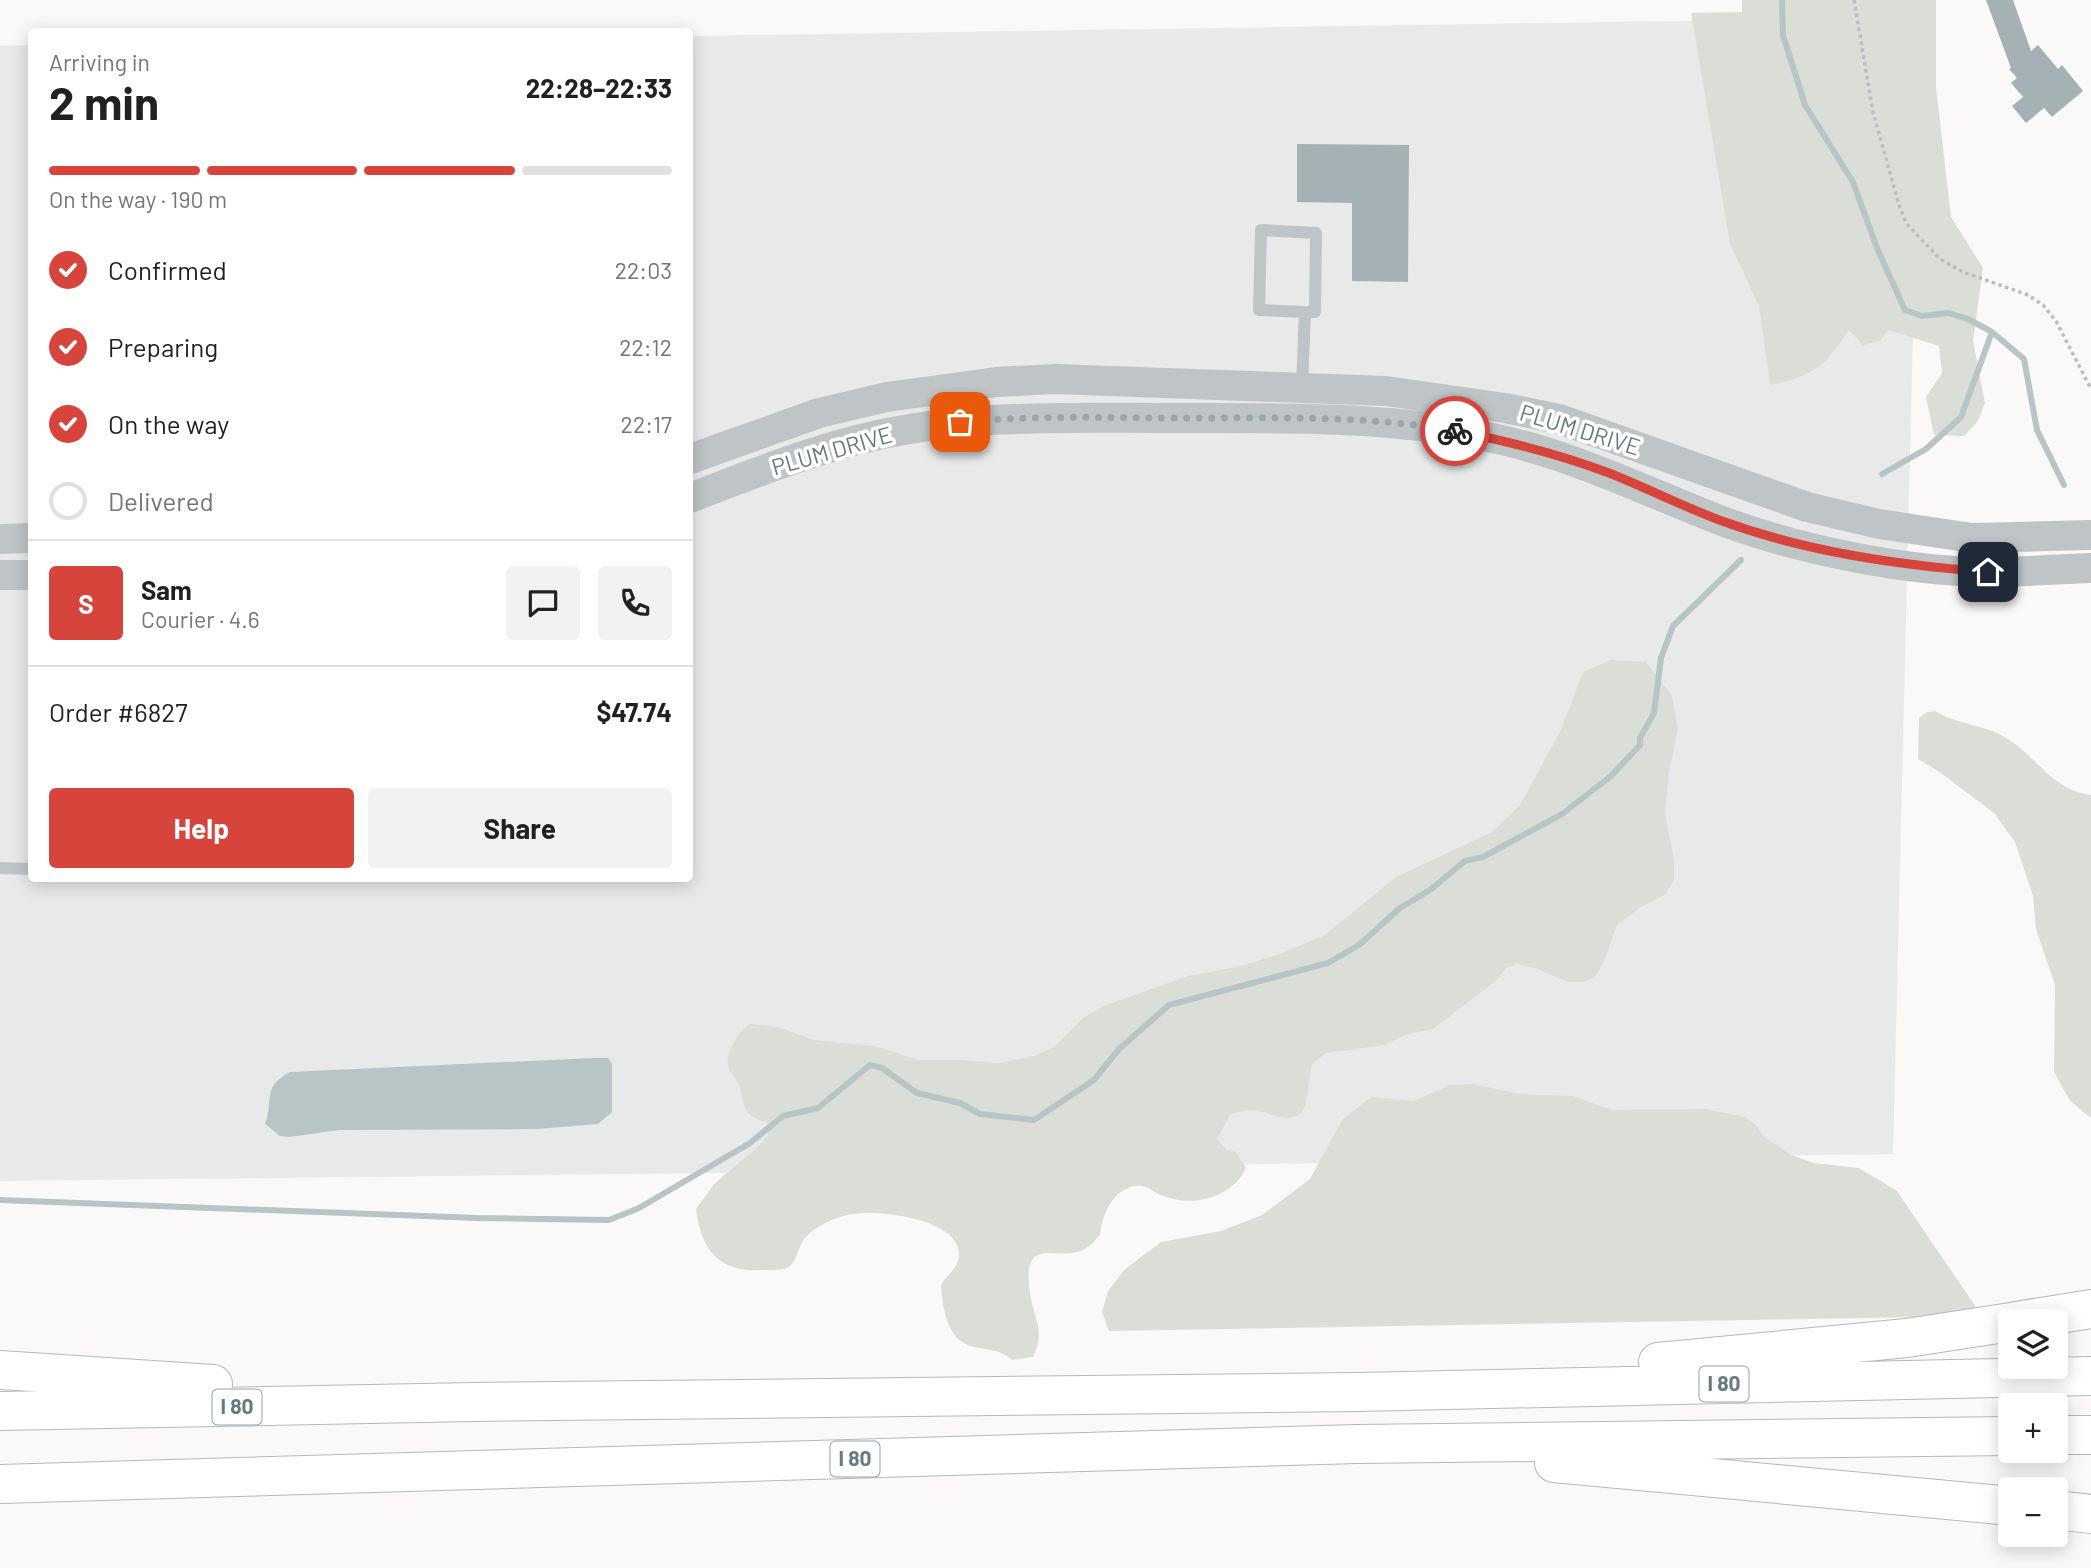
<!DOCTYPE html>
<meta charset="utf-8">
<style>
body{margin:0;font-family:Barlow,sans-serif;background:#f2f2f2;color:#202124;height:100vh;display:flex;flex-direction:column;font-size:26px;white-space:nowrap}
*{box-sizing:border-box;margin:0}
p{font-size:23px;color:#757577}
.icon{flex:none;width:38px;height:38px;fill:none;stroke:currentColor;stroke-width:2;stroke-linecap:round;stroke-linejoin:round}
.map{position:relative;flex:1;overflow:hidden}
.side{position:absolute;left:28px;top:28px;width:665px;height:854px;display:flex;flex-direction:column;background:#fff;border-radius:7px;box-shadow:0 4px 18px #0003}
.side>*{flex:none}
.tools{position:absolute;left:1998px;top:1309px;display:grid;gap:14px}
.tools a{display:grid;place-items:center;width:70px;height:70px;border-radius:7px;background:#fff;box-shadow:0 4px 18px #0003;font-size:35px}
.pin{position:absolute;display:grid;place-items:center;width:60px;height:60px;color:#fff;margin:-30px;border-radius:14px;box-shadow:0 4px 10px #0006}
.courier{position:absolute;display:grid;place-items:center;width:70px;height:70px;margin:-35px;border:5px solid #d6443b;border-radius:50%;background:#fff;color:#222;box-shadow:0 2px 9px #0007}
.summary em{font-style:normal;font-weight:700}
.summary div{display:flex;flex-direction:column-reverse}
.summary{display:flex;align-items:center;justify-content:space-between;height:119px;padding:0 21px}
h1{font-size:46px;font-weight:700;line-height:52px}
.bar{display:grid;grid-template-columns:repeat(4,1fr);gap:10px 7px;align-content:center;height:84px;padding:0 21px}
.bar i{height:9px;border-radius:5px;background:#e0e0e0}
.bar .active{background:#d6443b}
.bar p{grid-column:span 4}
.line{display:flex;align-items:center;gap:18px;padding:0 21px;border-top:2px solid #e0e0e0}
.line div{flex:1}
.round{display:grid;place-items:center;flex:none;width:74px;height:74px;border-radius:7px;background:#f2f2f2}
ol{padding:0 21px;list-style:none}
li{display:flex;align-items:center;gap:21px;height:77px}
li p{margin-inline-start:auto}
li .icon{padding:7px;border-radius:50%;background:#d6443b;color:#fff;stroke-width:4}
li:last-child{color:#757577}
li i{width:38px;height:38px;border:4px solid #e0e0e0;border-radius:50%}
.primary-button{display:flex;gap:14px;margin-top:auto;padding:14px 21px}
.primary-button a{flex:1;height:80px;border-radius:7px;background:#d6443b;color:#fff;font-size:28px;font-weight:700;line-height:80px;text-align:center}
.primary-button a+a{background:#f2f2f2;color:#202124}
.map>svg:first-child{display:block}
.built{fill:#e8e9e9}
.green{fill:#dbded7}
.water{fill:#b7c5c6}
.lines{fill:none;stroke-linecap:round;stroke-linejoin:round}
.stream{stroke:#b7c5c6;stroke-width:6}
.building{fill:#a6b1b5}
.motorway-casing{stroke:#b3b9bb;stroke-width:40}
.path{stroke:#babec0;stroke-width:3.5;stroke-dasharray:3.5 3.5;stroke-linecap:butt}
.service{stroke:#bfc5c7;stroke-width:12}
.tertiary{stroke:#bfc5c7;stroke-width:30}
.motorway{stroke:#fff;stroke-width:38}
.done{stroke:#9aa6ab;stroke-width:7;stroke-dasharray:0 12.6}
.route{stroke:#d6443b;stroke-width:9}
.labels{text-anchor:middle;stroke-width:7;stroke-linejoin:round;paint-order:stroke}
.shield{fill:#fff;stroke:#94a2a7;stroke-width:2}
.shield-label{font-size:21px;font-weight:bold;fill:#667a81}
.street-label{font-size:23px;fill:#667a81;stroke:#fff}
</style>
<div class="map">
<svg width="2091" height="1568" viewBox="0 0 2091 1568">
<rect width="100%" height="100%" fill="#faf9f8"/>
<path class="built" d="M 1742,20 L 1915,246 L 1893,1154 L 711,1173 L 0,1181 L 0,46 L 32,45 L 32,878 L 690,878 L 690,36 Z"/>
<path class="green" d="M 1742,0 L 1936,0 L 1936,87 L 1951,217 L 1983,268 L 1973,341 L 1985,403 L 1978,421 L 1964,436 L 1934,435 L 1926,397 L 1942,373 L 1939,346 L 1888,330 L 1880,341 L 1863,345 L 1849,330 C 1824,367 1814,376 1770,385 L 1759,306 L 1730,244 L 1691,13 L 1742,12 Z
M 1611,660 L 1646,662 L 1672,696 L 1678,729 L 1669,772 L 1665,813 L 1674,860 L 1674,880 L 1666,894 L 1641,907 L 1617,925 L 1603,964 L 1594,978 L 1583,982 L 1567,982 L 1538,969 L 1517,964 L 1506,968 L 1497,980 L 1433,1029 L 1405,1035 L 1384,1045 L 1326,1053 L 1312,1064 C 1309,1077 1309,1096 1304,1108 C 1294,1129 1267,1110 1252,1110 C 1244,1110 1237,1112 1230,1115 L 1217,1139 L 1227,1150 L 1236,1152 L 1246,1168 C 1232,1199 1190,1208 1161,1195 C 1152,1191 1146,1184 1136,1186 C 1112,1189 1102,1216 1100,1235 C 1095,1240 1090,1247 1083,1250 C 1056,1262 1021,1233 1030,1293 C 1034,1321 1046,1329 1033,1357 L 1012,1360 C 999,1348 987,1351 971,1346 C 947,1340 942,1306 941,1285 C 947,1274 959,1269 959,1254 C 959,1217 869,1207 843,1216 C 831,1219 814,1228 806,1237 C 797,1246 798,1263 787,1268 C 780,1271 768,1270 760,1270 C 718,1273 701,1248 696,1209 L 715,1183 L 758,1147 L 768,1135 L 767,1122 C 736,1115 747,1099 737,1081 C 736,1078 732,1076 730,1072 C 722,1057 737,1033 749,1024 L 778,1027 L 814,1040 L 875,1046 L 918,1060 L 959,1060 L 999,1063 L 1034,1056 L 1054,1047 L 1083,1018 L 1104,1006 L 1188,976 L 1241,966 L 1277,955 L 1325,935 L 1396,877 L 1492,832 L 1520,805 L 1561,730 L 1583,672 Z
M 1935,711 C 1958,725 1981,724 2001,735 C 2035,752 2048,789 2091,795 L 2091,1118 L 2070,1101 L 2054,1072 L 2055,985 L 2036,929 L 2033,896 L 2015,842 L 1994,813 L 1941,773 L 1918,759 L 1919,718 L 1927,712 Z
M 1473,1084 L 1520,1094 L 1573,1096 L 1612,1110 L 1706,1109 L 1745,1117 L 1756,1125 L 1763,1136 L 1791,1155 L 1814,1163 L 1859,1168 L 1897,1191 L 1982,1316 L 1109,1331 L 1102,1312 L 1108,1291 L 1124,1270 L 1161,1242 L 1221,1231 L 1262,1215 L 1310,1179 L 1343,1119 L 1371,1097 L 1414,1101 L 1449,1085 Z"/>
<path class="water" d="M 594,1058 L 608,1058 L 612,1064 L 612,1112 L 598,1124 L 536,1129 L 339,1130 L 289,1137 L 280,1136 L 265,1124 C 274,1102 261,1087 290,1072 Z"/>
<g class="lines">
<path class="stream" d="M 1782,0 L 1783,35 L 1805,105 L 1853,182 L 1877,248 L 1905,310 L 1922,316 L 1948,313 L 1968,319 L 1992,332 L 2024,359 L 2037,430 L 2064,485
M 1882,474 L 1926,449 L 1961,417 L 1992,332
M 0,1200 L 477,1218 L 609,1220 L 639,1208 L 750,1143 L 783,1116 L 818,1108 L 870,1065 L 882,1068 L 917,1093 L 960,1103 L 980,1114 L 1034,1120 L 1094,1080 L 1119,1049 L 1169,1005 L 1328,963 L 1359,945 L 1400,908 L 1430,890 L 1465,861 L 1483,857 L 1562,814 L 1611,776 L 1640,745 L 1640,738 L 1654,713 L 1661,658 L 1673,626 L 1741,560"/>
</g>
<path class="building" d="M 1986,0 L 2013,0 L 2031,51 L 2038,45 L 2058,69 L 2062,65 L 2083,91 L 2052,117 L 2044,108 L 2026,123 L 2012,106 L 2023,97 L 2011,83 L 2017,78 L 2009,69 L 2011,68 Z
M 1297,144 L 1409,145 L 1408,282 L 1352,281 L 1352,203 L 1297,202 Z"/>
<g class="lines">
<g class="motorway-casing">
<path id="motorway" d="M 2016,1321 L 2091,1309
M 1658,1362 L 1907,1338 L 2011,1322
M 0,1370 L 213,1384
M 0,1411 L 473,1402 L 1358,1392 L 2091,1376
M 2056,1435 L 2091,1435
M 1554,1463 L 2011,1506
M 0,1484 L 1357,1444 L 2011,1436
M 2056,1510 L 2091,1514"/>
</g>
<path class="path" d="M 1854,0 L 1873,112 L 1899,205 L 1906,223 L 1940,259 L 1963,272 L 2028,295 L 2043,305 L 2056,321 L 2091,389"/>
<path class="service" d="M 1302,387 L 1305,312 L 1315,312 L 1316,233 L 1261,230 L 1259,310 L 1305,312
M 0,868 L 32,869"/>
<path class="tertiary" d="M 690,459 L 819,413 L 887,397 L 996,382 L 1055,379 L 1386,391 L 1505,408 L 1559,419 L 1807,507 L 1879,524 L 1972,538 L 2091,535
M 690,498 C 750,475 811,450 874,436 C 971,414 1070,418 1168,418 C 1281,418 1395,415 1506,441 C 1581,459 1650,493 1722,521 C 1800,550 1907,572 1990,572 C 2024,572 2057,569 2091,568
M 0,539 L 32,538
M 0,575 L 32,575"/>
<use href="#motorway" class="motorway"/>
</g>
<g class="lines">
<path class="done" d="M 960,422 C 1035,415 1109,418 1184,418 C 1274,418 1367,415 1455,431"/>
<path class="route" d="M 1455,431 C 1508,441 1559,454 1609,473 C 1647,488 1684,507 1722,521 C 1807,552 1898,565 1988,572"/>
</g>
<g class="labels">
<g class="shield">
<rect x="1699.5" y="1366.5" width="49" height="35" rx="5"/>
<rect x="212.5" y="1389.5" width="49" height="35" rx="5"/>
<rect x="830.5" y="1441.5" width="49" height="35" rx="5"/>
</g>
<g class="shield-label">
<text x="1724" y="1391">I 80</text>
<text x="237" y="1414">I 80</text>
<text x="855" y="1466">I 80</text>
</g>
<g class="street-label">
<text transform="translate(1580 430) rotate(17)" y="8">PLUM DRIVE</text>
<text transform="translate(832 451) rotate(-16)" y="8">PLUM DRIVE</text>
</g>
</g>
</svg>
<div class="tools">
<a><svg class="icon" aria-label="layers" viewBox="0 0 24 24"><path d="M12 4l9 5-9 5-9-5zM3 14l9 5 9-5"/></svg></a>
<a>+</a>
<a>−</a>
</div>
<div class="pin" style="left:960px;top:422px;background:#ea580c"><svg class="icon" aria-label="bag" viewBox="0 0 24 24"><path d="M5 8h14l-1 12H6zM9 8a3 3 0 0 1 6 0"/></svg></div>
<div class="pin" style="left:1988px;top:572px;background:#1f2937"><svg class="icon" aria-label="home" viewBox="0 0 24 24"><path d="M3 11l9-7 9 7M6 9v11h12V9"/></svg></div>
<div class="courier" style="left:1455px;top:431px"><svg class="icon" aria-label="bike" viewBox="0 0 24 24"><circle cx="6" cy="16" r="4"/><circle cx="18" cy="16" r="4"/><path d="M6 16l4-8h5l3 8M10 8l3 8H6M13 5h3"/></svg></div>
<section class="side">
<div class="summary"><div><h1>2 min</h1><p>Arriving in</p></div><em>22:28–22:33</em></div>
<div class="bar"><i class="active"></i><i class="active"></i><i class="active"></i><i></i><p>On the way · 190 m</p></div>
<ol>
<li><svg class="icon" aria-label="check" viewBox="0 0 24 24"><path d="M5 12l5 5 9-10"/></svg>Confirmed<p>22:03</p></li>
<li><svg class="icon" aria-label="check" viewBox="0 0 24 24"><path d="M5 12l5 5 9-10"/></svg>Preparing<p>22:12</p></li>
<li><svg class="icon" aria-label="check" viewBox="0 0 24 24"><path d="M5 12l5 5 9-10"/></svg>On the way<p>22:17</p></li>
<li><i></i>Delivered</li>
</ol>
<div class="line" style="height:126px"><b class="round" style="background:#d6443b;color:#fff">S</b><div><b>Sam</b><p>Courier · 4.6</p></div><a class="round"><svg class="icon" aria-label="chat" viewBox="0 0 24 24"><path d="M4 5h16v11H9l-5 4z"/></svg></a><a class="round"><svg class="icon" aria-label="phone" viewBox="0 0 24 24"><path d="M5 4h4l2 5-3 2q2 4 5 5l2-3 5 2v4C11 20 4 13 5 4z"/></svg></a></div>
<div class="line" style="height:91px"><div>Order #6827</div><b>$47.74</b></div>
<div class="primary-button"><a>Help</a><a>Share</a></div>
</section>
</div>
